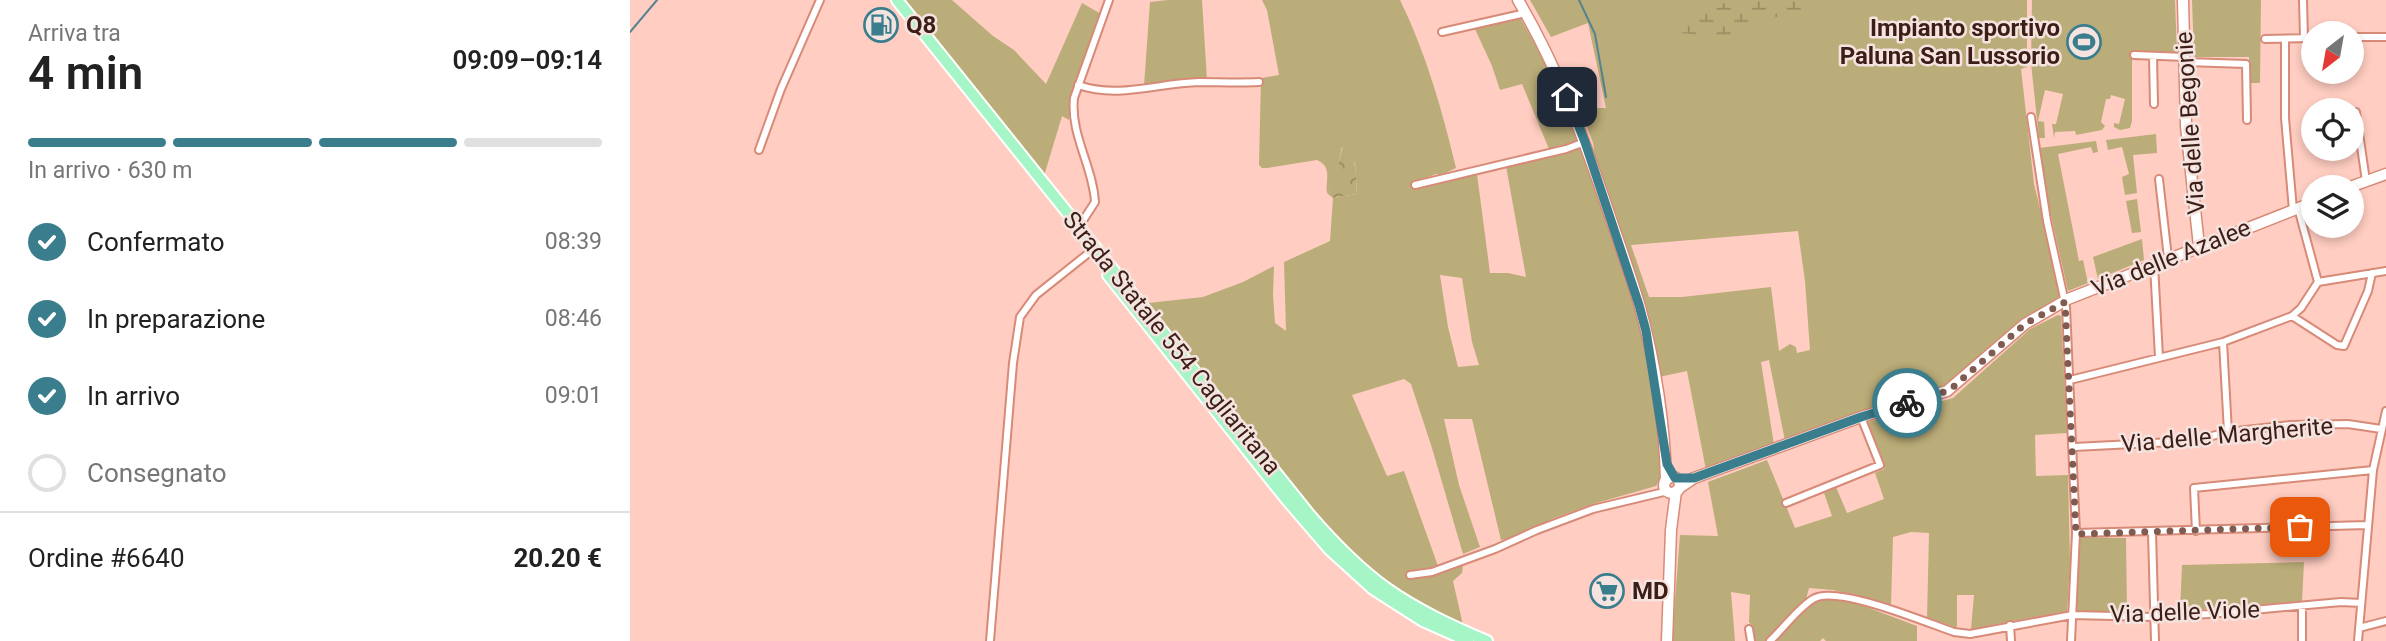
<!DOCTYPE html>
<html lang="it">
<meta charset="utf-8">
<style>
body{margin:0;font-family:Roboto,sans-serif;background:#f6f6f6;color:#222;height:100vh;display:flex;flex-direction:column;font-size:26px;white-space:nowrap}
*{box-sizing:border-box;margin:0}
p{font-size:23px;color:#767676}
.icon{flex:none;width:38px;height:38px;fill:none;stroke:currentColor;stroke-width:2;stroke-linecap:round;stroke-linejoin:round}
.map{position:relative;flex:1;overflow:hidden}
.sheet{display:flex;flex-direction:column;background:#fff;width:630px}
.sheet>*{flex:none}
.needle{width:46px;rotate:211deg}
.buttons{position:absolute;left:1671px;top:21px;display:grid;gap:14px}
.buttons a{display:grid;place-items:center;width:63px;height:63px;border-radius:50%;background:#fff;box-shadow:0 4px 10px #0003;font-size:35px}
.pin{position:absolute;display:grid;place-items:center;width:60px;height:60px;color:#fff;margin:-30px;border-radius:14px;box-shadow:0 4px 10px #0006}
.courier{position:absolute;display:grid;place-items:center;width:70px;height:70px;margin:-35px;border:5px solid #3a7e8d;border-radius:50%;background:#fff;color:#222;box-shadow:0 2px 9px #0007}
.head em{font-style:normal;font-weight:600}
.head div{display:flex;flex-direction:column-reverse}
.head{display:flex;align-items:center;justify-content:space-between;height:119px;padding:0 28px}
h1{font-size:46px;font-weight:600;line-height:52px}
.bar{display:grid;grid-template-columns:repeat(4,1fr);gap:10px 7px;align-content:center;height:84px;padding:0 28px}
.bar i{height:9px;border-radius:5px;background:#e0e0e0}
.bar .active{background:#3a7e8d}
.bar p{grid-column:span 4}
.line{display:flex;align-items:center;gap:18px;padding:0 28px;border-top:2px solid #e0e0e0}
.line div{flex:1}
ol{padding:0 28px;list-style:none}
li{display:flex;align-items:center;gap:21px;height:77px}
li p{margin-inline-start:auto}
li .icon{padding:7px;border-radius:50%;background:#3a7e8d;color:#fff;stroke-width:4}
li:last-child{color:#767676}
li i{width:38px;height:38px;border:4px solid #e0e0e0;border-radius:50%}
main{display:flex;flex:1;min-height:0}
.map>svg:first-child{display:block}
.green{fill:#bbad79;fill-rule:evenodd}
.forest{fill:url(#forest-crowns)}
.wetland{fill:url(#wetland-marsh)}
.lines{fill:none;stroke-linecap:round;stroke-linejoin:round}
.stream{stroke:#54848f;stroke-width:2}
.street-casing{stroke:#d78a77;stroke-width:10}
.secondary-casing{stroke:#d78a77;stroke-width:13}
.primary-casing{stroke:#fff;stroke-width:14}
.street{stroke:#fff;stroke-width:6}
.secondary{stroke:#fff;stroke-width:10}
.primary{stroke:#a6f5c6;stroke-width:10}
.done{stroke:#805b52;stroke-width:7;stroke-dasharray:0 12.6}
.route{stroke:#3a7e8d;stroke-width:9}
.labels{text-anchor:middle;stroke-width:5;stroke-linejoin:round;paint-order:stroke}
.poi-label{font-size:24px;font-weight:bold;fill:#3c1e17;stroke:#f4e3df;text-anchor:start}
.street-label{font-size:24px;fill:#3c1e17;stroke:#f4e3df}
</style>
<main>
<section class="sheet">
<div class="head"><div><h1>4 min</h1><p>Arriva tra</p></div><em>09:09–09:14</em></div>
<div class="bar"><i class="active"></i><i class="active"></i><i class="active"></i><i></i><p>In arrivo · 630 m</p></div>
<ol>
<li><svg class="icon" aria-label="check" viewBox="0 0 24 24"><path d="M5 12l5 5 9-10"/></svg>Confermato<p>08:39</p></li>
<li><svg class="icon" aria-label="check" viewBox="0 0 24 24"><path d="M5 12l5 5 9-10"/></svg>In preparazione<p>08:46</p></li>
<li><svg class="icon" aria-label="check" viewBox="0 0 24 24"><path d="M5 12l5 5 9-10"/></svg>In arrivo<p>09:01</p></li>
<li><i></i>Consegnato</li>
</ol>
<div class="line" style="height:91px"><div>Ordine #6640</div><b>20.20 €</b></div>
</section>
<div class="map">
<svg width="1756" height="641" viewBox="0 0 1756 641">
<defs>
<pattern id="forest-crowns" width="20" height="18" patternUnits="userSpaceOnUse" patternTransform="scale(1.75)"><rect width="20" height="18" fill="#bbad79"/><path d="M2 6a3 3 0 1 1 6 0M12 15a3 3 0 1 1 6 0" fill="none" stroke="#998c62"/></pattern>
<pattern id="wetland-marsh" width="20" height="14" patternUnits="userSpaceOnUse" patternTransform="scale(1.75)"><rect width="20" height="14" fill="#bbad79"/><path d="M1 5h8M5 5V1M11 12h8M15 12V8" fill="none" stroke="#998c62"/></pattern>
</defs>
<rect width="100%" height="100%" fill="#ffcdc1"/>
<path class="green" d="M 271,0 L 322,0 L 363,36 L 384,50 L 416,84 L 452,3 L 471,14 L 440,100 L 439,120 L 432,116 L 414,176 Z
M 538,0 L 572,0 L 577,80 L 514,86 L 520,2 Z
M 632,0 L 770,0 C 796,53 812,110 826,168 L 811,175 L 806,174 L 785,182 L 786,187 L 847,174 L 860,273 L 878,273 L 896,277 L 876,166 L 951,147 L 993,265 L 1010,323 L 1033,464 L 1033,472 L 1026,486 L 963,504 L 924,518 L 881,538 L 871,540 L 842,419 L 814,419 L 829,485 L 850,547 L 833,554 L 802,448 L 781,384 L 774,379 L 722,395 L 757,476 L 774,471 L 808,566 L 785,573 L 779,572 L 776,576 L 785,578 L 833,565 L 832,573 L 823,581 L 833,625 L 798,610 L 742,573 L 704,537 L 518,307 L 518,303 L 573,297 L 613,282 L 644,266 L 643,295 L 645,323 L 656,331 L 654,262 L 700,241 L 703,198 L 727,194 L 725,163 L 712,147 C 709,161 705,181 697,193 C 695,180 703,167 687,160 L 637,168 L 632,168 L 629,165 L 631,78 L 649,75 L 637,10 ZM 810,275 L 832,278 L 842,342 L 849,365 L 828,367 L 818,327 Z
M 900,0 L 1397,0 L 1397,67 L 1391,69 L 1404,184 L 1429,286 L 1429,297 L 1420,306 L 1395,318 L 1314,387 L 1223,415 L 1155,441 L 1139,360 L 1131,362 L 1144,445 L 1076,470 L 1057,371 L 1029,377 L 965,157 L 963,143 L 950,108 L 976,108 L 958,23 L 921,37 ZM 1168,231 L 1175,281 L 1180,350 L 1167,353 L 1166,347 L 1160,344 L 1149,351 L 1141,287 L 1052,297 L 1019,297 L 1001,245 Z
M 1402,0 L 1545,0 L 1547,53 L 1525,54 L 1502,52 L 1502,121 L 1500,128 L 1490,130 L 1484,127 L 1484,123 L 1489,124 L 1495,99 L 1481,95 L 1480,99 L 1476,99 L 1471,122 L 1475,126 L 1472,130 L 1446,135 L 1445,131 L 1425,132 L 1424,138 L 1422,124 L 1426,124 L 1433,94 L 1415,90 L 1408,121 L 1414,122 L 1415,138 L 1409,138 L 1401,63 Z
M 1562,0 L 1631,0 L 1630,83 L 1619,83 L 1619,57 L 1564,57 Z
M 891,19 L 921,73 L 949,142 L 919,149 L 892,84 L 870,90 L 862,66 L 845,29 Z
M 1526,134 L 1527,153 L 1503,155 L 1507,193 L 1495,195 L 1492,177 L 1499,174 L 1492,147 L 1478,150 L 1476,140 Z
M 1466,141 L 1468,152 L 1463,153 L 1461,147 L 1428,154 L 1449,261 L 1453,260 L 1458,283 L 1438,291 L 1420,211 L 1409,148 Z
M 1507,199 L 1511,232 L 1502,233 L 1496,201 Z
M 1512,239 L 1514,260 L 1468,279 L 1463,257 Z
M 1428,315 L 1431,316 L 1437,433 L 1405,435 L 1406,476 L 1438,475 L 1440,563 L 1437,611 L 1341,629 L 1344,595 L 1327,595 L 1327,628 L 1297,618 L 1299,533 L 1281,532 L 1263,537 L 1261,605 L 1203,590 L 1179,588 L 1175,603 L 1135,641 L 1124,641 L 1123,628 L 1119,622 L 1120,595 L 1101,592 L 1105,641 L 1042,641 L 1050,535 L 1088,536 L 1078,482 L 1137,460 L 1165,528 L 1202,516 L 1194,493 L 1206,487 L 1217,513 L 1254,499 L 1245,473 L 1254,469 L 1238,422 L 1323,398 L 1400,329 Z
M 1450,537 L 1496,538 L 1497,613 L 1446,612 Z
M 1674,562 L 1672,601 L 1550,611 L 1552,565 Z
M 1199,597 L 1231,605 L 1287,626 L 1287,641 L 1196,641 L 1193,638 L 1190,641 L 1146,641 L 1182,602 Z"/>
<path class="forest" d="M 713,146 C 729,156 725,177 727,194 L 703,198 L 697,193 C 703,184 710,158 713,146 Z"/>
<path class="wetland" d="M 1103,0 L 1179,0 L 1180,10 L 1146,17 L 1093,37 L 1051,33 L 1057,15 L 1081,4 L 1101,3 Z"/>
<g class="lines">
<path class="stream" d="M 949,0 L 965,34 L 976,97
M 0,32 L 27,0"/>
<g class="street-casing">
<path id="street" d="M 1673,0 L 1674,38
M 812,32 L 896,13
M 1722,37 L 1756,37
M 1635,39 L 1684,38
M 1655,40 L 1655,118 L 1663,210
M 1504,55 L 1556,57
M 1523,56 L 1524,104
M 1556,62 L 1616,64 L 1617,120
M 448,85 C 489,99 528,83 569,82 C 589,82 609,83 629,82
M 1726,112 L 1736,181
M 1401,117 L 1417,221 L 1436,307 L 1446,533 L 1441,641
M 129,150 L 151,89 L 190,0
M 1529,179 L 1538,258
M 785,185 L 936,149 L 955,142
M 447,225 L 454,219 L 465,202 C 463,166 440,135 444,98 L 479,0
M 1524,265 L 1529,357
M 1688,282 L 1756,271
M 1662,316 L 1707,345 L 1714,346 L 1738,291 L 1742,273
M 1593,342 L 1598,432
M 1440,380 L 1593,342 L 1662,316 L 1671,308 L 1688,282 L 1668,208
M 1444,447 L 1562,441 L 1598,432 L 1660,425 L 1718,424 L 1751,429
M 1156,503 L 1250,465 L 1231,417
M 1566,531 L 1564,488 L 1743,470
M 1522,532 L 1525,641
M 1446,533 L 1737,525
M 780,575 L 802,572 L 865,549 L 907,530 L 963,509 L 1038,491
M 1380,625 L 1381,641
M 1729,628 L 1756,621
M 1119,629 L 1121,641
M 360,641 L 383,363 L 390,317 L 406,295 L 460,252
M 1140,641 C 1154,628 1167,609 1183,599 C 1206,584 1297,623 1324,632 L 1340,634 L 1442,615 L 1524,617 L 1579,614 L 1711,602 L 1731,603
M 1672,641 L 1672,607
M 1728,641 L 1743,470 L 1756,411"/>
</g>
<g class="secondary-casing">
<path id="secondary" d="M 888,0 C 929,70 954,139 980,216 C 990,246 1001,276 1010,307 C 1025,361 1035,425 1036,481
M 1553,0 L 1556,126 L 1569,246
M 1720,187 L 1756,174
M1034 485a8 8 0 1 1 16 0a8 8 0 1 1-16 0Z
M 1049,488 L 1064,478 L 1231,417 L 1317,391 L 1395,324 L 1438,299 L 1684,202
M 1037,641 L 1041,530 L 1046,491"/>
</g>
<g class="primary-casing">
<path id="primary" d="M 267,0 L 678,513 C 702,541 727,567 756,588 C 787,610 822,626 857,641
M 478,275 L 656,499 L 699,549 L 743,589 L 793,621 L 838,641"/>
</g>
<use href="#street" class="street"/>
<use href="#secondary" class="secondary"/>
<use href="#primary" class="primary"/>
</g>
<g class="lines">
<path class="done" d="M 1277,403 L 1307,395 L 1322,388 L 1395,324 L 1435,302 L 1446,534 L 1670,527"/>
<path class="route" d="M 937,97 L 955,142 L 1009,305 L 1016,331 L 1037,464 L 1045,478 L 1064,478 L 1231,417 L 1277,403"/>
</g>
<defs>
<g id="fuel-ring" transform="scale(1.75)"><circle r="9.5" fill="#f4e3df" stroke="#3a7e8d" stroke-width="1.5"/><path d="M-5.5-6h7V0h2V4h1.3V-2.5L3-4.5l.8-.8L6-3V5H2.5V1h-1V6h-7ZM-4.2-4.7v3.2H.2V-4.7Z" fill="#3a7e8d"/></g>
<g id="stadium-ring" transform="scale(1.75)"><circle r="9.5" fill="#f4e3df" stroke="#3a7e8d" stroke-width="1.5"/><path d="M0-5a6.5 5 0 1 0 0 10a6.5 5 0 1 0 0-10ZM-3.5-1.8h7v3.6h-7Z" fill="#3a7e8d"/></g>
<g id="supermarket-ring" transform="scale(1.75)"><circle r="9.5" fill="#f4e3df" stroke="#3a7e8d" stroke-width="1.5"/><path d="M-6-5.5h2.5l.6 2H6L4.5 2H-2.5L-4.4-4H-6ZM-1.5 3.2a1.3 1.3 0 1 0 .1 0ZM3 3.2a1.3 1.3 0 1 0 .1 0Z" fill="#3a7e8d"/></g>
</defs>
<g fill-rule="evenodd">
<use href="#fuel-ring" x="251" y="25"/>
<use href="#stadium-ring" x="1454" y="42"/>
<use href="#supermarket-ring" x="977" y="591"/>
</g>
<g class="labels">
<g class="poi-label">
<text x="276" y="33">Q8</text>
<text x="1430" y="36" text-anchor="end">Impianto sportivo<tspan x="1430" dy="28">Paluna San Lussorio</tspan></text>
<text x="1002" y="599">MD</text>
</g>
<g class="street-label">
<text transform="translate(1560 123) rotate(-94)" y="8">Via delle Begonie</text>
<text transform="translate(1541 258) rotate(-22)" y="8">Via delle Azalee</text>
<text transform="translate(542 343) rotate(51)" y="8">Strada Statale 554 Cagliaritana</text>
<text transform="translate(1597 435) rotate(-5)" y="8">Via delle Margherite</text>
<text transform="translate(1555 612) rotate(-2)" y="8">Via delle Viole</text>
</g>
</g>
</svg>
<div class="buttons">
<a><svg class="needle" viewBox="-14 -14 28 28"><path d="M0-13l5 13h-10z" fill="#e53935"/><path d="M0 13l5-13h-10z" fill="#767676"/></svg></a>
<a><svg class="icon" aria-label="locate" viewBox="0 0 24 24"><circle cx="12" cy="12" r="6"/><path d="M12 2v4M12 18v4M2 12h4M18 12h4"/></svg></a>
<a><svg class="icon" aria-label="layers" viewBox="0 0 24 24"><path d="M12 4l9 5-9 5-9-5zM3 14l9 5 9-5"/></svg></a>
</div>
<div class="pin" style="left:1670px;top:527px;background:#ea580c"><svg class="icon" aria-label="bag" viewBox="0 0 24 24"><path d="M5 8h14l-1 12H6zM9 8a3 3 0 0 1 6 0"/></svg></div>
<div class="pin" style="left:937px;top:97px;background:#1f2937"><svg class="icon" aria-label="home" viewBox="0 0 24 24"><path d="M3 11l9-7 9 7M6 9v11h12V9"/></svg></div>
<div class="courier" style="left:1277px;top:403px"><svg class="icon" aria-label="bike" viewBox="0 0 24 24"><circle cx="6" cy="16" r="4"/><circle cx="18" cy="16" r="4"/><path d="M6 16l4-8h5l3 8M10 8l3 8H6M13 5h3"/></svg></div>
</div>
</main>
